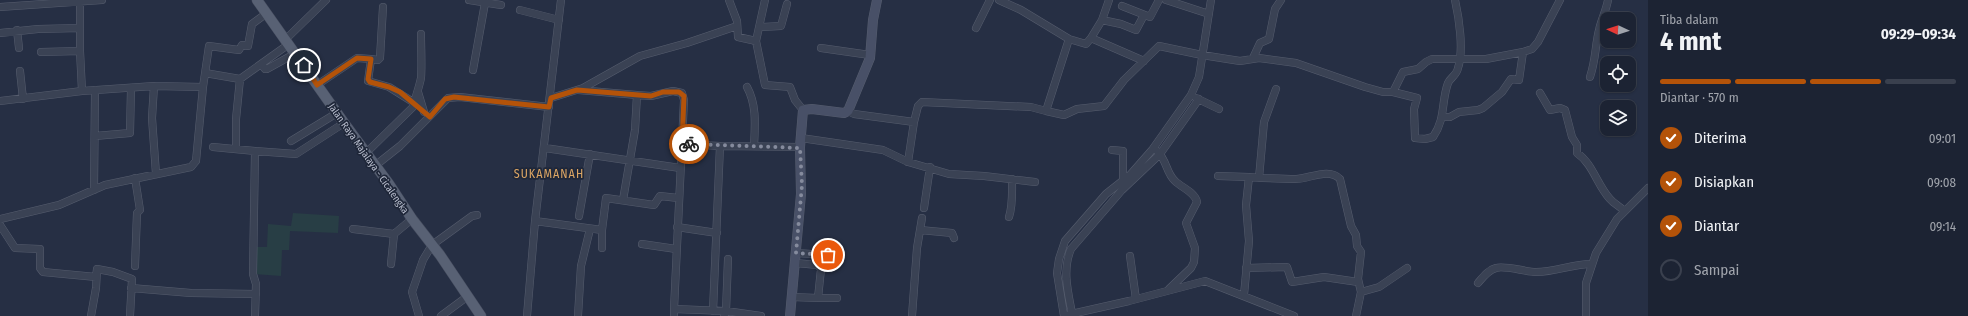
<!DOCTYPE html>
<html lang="id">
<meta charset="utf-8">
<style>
body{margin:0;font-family:"Fira Sans Condensed",sans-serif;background:#252b3b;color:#f1f3f6;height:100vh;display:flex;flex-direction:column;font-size:15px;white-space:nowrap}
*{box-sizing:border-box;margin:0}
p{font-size:13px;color:#a0a4ac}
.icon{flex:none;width:22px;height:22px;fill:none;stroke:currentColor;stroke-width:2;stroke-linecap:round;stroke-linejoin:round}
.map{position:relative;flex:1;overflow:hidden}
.side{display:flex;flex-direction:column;background:#1c2333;width:320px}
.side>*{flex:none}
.needle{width:26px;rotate:274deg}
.controls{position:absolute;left:1600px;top:12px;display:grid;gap:8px}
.controls a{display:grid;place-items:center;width:36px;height:36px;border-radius:8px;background:#1c2333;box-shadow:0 1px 3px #0004,0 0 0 1px #3a404e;font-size:20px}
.pin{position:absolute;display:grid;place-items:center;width:34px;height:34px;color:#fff;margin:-17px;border:2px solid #fff;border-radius:50%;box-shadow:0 1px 4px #0007}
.courier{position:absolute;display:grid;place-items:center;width:40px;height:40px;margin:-20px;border:3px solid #b45309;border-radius:50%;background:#fff;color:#222;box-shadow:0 1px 5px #0007}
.overview em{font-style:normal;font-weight:700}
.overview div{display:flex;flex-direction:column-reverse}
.overview{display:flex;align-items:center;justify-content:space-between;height:68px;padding:0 12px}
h1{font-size:26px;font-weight:700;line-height:30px}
.bar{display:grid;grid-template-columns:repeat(4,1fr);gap:6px 4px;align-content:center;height:48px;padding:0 12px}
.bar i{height:5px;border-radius:3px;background:#3a404e}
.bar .selected{background:#b45309}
.bar p{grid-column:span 4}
ol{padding:0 12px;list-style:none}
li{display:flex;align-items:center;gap:12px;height:44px}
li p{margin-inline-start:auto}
li .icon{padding:4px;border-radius:50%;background:#b45309;color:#fff;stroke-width:4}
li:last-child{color:#a0a4ac}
li i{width:22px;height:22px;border:2px solid #3a404e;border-radius:50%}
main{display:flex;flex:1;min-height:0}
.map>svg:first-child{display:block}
.green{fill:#283e45}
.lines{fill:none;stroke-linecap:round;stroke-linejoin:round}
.street-casing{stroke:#565d6e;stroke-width:8}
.secondary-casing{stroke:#565d6e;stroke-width:10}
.primary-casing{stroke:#444b5d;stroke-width:11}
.street{stroke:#3a4254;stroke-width:7}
.secondary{stroke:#485067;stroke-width:9}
.primary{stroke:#586174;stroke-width:10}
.done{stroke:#858b9d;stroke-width:4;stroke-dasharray:0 7.2}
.route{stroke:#b45309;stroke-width:5}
.labels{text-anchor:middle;stroke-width:3.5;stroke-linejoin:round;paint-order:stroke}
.street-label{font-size:10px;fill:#b8bdcd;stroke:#1f2739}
.quarter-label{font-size:12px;letter-spacing:1px;fill:#dca664;stroke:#1f2739}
</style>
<main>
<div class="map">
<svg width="1648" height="316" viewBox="0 0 1648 316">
<rect width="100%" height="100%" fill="#262f44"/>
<path class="green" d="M 293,213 L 339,216 L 338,233 L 290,231 L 289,250 L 282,250 L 281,276 L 253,274 L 254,247 L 267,247 L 268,224 L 291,226 Z"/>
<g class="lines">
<g class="street-casing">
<path id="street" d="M 469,0 L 501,5
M 729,0 L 737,21 L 738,37 L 756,41 L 765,85 L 790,87 L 795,100 L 803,110
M 999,0 L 1021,10 L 1069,39 L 1046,111 L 1064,115 L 1077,109 L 1104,106 L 1124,80 L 1159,46 L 1202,55 L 1240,61 L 1259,58 L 1296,63 L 1365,87 L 1383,92 L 1393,92 L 1403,72 L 1418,69 L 1426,62 L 1432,59 L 1486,59 L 1523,52 L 1532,49 L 1538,42 L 1560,0
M 1166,0 L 1209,14
M 1122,6 L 1150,17 L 1159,0
M 0,7 L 102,0
M 383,7 L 380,58 L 378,60 L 371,59 L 368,81 L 389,87 L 413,102
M 520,10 L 559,20
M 1102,20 L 1109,0
M 760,27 L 781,26 L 787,4
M 976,28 L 990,0
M 17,30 L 19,48
M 0,33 L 38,29 L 80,28
M 1091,38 L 1102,20 L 1121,24 L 1136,30 L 1144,15
M 286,39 L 326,0
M 1069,39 L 1086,44 L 1091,38 L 1144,61
M 756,41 L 765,0
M 821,48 L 870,55
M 41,52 L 80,51 L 80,0
M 1253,58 L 1260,43 L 1269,39 L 1275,9 L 1281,0
M 261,64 L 265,69 L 267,69 L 296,53
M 473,70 L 485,3
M 20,71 L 23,99
M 205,73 L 240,79 L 289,44
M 1590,77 C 1596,59 1595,46 1599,30 C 1601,20 1606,11 1608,0
M 317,85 L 357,58 L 371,59
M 154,86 L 152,118 L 156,174
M 203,87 L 209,46 L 239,50 L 242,45 L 248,46 L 252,24 L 267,13
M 747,87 C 757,105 755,126 754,146
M 578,90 L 637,95
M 418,92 L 424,112
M 1393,92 L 1417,98 L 1414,109 L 1415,138 L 1425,139 L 1433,137 C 1446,118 1441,102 1448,83 C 1450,78 1457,75 1458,68 C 1464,50 1459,18 1455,0
M 1540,93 L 1550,110 L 1560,108 L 1565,110 L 1572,137 L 1577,145 L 1577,153 C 1593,164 1597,185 1610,199 C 1614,204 1620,206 1624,211
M 551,98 L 583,88 L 640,56 L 687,43 L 737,26
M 1196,98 L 1219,109
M 0,101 L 82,91
M 848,111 L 854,114 L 914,122 L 918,106 L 922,102 L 1031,107 L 1046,111
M 1443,117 L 1450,117 L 1459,112 L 1478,110 L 1483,108 L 1502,92 L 1511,79 L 1519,80 L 1523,52
M 95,136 L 130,133 L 131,88
M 801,138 L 883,150 L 908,162 L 949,174 L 984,176 L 1035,182
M 291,141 L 337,113
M 682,144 L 720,146
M 213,147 L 255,151
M 545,148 L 680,168
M 236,149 L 236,119 L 240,79
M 1112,150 L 1123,151 L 1123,182
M 1157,151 C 1167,160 1166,173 1175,181 C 1182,188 1195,192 1197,202 L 1186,223 L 1195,248 L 1194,262 L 1191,268 L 1169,289
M 367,152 L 413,107 C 415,98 419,88 421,78 C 422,64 421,49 421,34
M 908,162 L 914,122
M 376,165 L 400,146 L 448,98 L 460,97 L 549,107
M 1218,176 L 1249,177
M 1259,178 L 1264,122 L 1276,89
M 94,190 L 95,90
M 623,200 L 635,130 L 637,95 L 651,96 L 673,91 L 682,93 L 684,100 L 674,309
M 924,208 L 930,167
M 579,216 L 590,154
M 1009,217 C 1013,205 1012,192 1012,179
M 0,219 L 59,205 L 105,185 L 191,167 L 196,161 L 203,87 L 154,86 L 82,91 L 80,51
M 535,221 L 602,230
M 0,225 L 15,248 L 40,249 L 40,268 L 43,272 L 96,277 L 97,269
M 677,227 L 717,233
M 353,229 L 394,234 L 412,219
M 920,230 L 952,233 L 954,238
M 642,244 L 676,249
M 602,248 L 602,230 L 606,198 L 654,205 L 660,196 L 678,198
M 796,253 L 828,255
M 1130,256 L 1136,299
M 728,259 L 726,311 L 761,316
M 391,264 L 394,234
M 135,266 L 137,213 L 140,210 L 135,178
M 1246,268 L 1287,267 L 1292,282 L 1324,277 L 1358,282
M 1478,283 C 1483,277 1488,270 1496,268 C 1504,265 1526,272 1536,272 C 1556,272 1572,264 1591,264
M 131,288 L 191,293 L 256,294
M 1361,292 L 1379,287 L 1407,268
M 1244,295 L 1249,241 L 1246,205 L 1249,177 C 1265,178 1280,179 1296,179 C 1309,179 1329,167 1340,179 L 1351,226 L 1356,235 L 1357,246 L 1361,252 L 1358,279 L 1361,292 L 1356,316
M 792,297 L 818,298 L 821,269 L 818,265 L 795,263
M 818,298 L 837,298
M 713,311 L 720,146 L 800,147
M 1072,313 C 1068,292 1062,270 1071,249 L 1122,190 L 1160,154 L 1199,99
M 1067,315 L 1129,301 L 1205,281 L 1294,316
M 91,316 L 96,288 L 97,269 L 113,272 L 132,279 L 130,316
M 255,316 L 256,284 L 253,274 L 255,151 L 296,154 L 344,123
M 419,316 L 412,292 L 423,260 L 432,245 L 472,216 L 477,215
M 441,316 L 468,296
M 527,316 L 535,221 L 561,0
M 578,316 L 581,266 L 590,229
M 674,316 L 674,309 L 726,311 L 724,316
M 912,316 L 917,248 L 922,218
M 1064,316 L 1057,273 L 1059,259 L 1065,241 L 1106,194 L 1130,175 L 1152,150 L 1191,95 L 1199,77 L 1211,0
M 1586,316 L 1586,283 L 1596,253 L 1617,219 L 1648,188"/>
</g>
<g class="secondary-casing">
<path id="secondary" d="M 790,316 L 801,194 L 800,147 L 803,110 L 812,109 L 844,113 L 848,111 L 870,58 L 873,20 L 877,0"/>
</g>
<g class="primary-casing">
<path id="primary" d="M 257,0 L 344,123 L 389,184 L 412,219 L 440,255 L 481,316"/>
</g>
<use href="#street" class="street"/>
<use href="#secondary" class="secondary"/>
<use href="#primary" class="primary"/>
</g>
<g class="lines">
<path class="done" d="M 689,144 L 800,148 L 802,185 L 796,253 L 828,255"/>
<path class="route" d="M 304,65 L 317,85 L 357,58 L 371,59 L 368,79 L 370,82 L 389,87 L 400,92 L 430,117 L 445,99 L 454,97 L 549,107 L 551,98 L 577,90 L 651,96 L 663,92 L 679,92 L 684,96 L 682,144 L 689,144"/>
</g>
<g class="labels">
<g class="street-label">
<text transform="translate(369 158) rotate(55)" y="4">Jalan Raya Majalaya - Cicalengka</text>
</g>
<g class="quarter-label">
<text x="549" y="178">SUKAMANAH</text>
</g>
</g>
</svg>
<div class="controls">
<a><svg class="needle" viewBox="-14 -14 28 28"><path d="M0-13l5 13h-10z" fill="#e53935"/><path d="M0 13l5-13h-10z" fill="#a0a4ac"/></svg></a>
<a><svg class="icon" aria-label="locate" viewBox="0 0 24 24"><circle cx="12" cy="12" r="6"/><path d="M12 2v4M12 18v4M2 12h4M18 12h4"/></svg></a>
<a><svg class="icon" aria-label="layers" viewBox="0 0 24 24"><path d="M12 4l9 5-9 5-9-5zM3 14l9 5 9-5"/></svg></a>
</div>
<div class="pin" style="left:828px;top:255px;background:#ea580c"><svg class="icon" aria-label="bag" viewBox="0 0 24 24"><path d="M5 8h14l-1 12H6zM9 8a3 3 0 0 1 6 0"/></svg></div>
<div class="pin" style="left:304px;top:65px;background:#1f2937"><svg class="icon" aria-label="home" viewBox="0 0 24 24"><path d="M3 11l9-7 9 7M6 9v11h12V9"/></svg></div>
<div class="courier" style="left:689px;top:144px"><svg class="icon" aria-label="bike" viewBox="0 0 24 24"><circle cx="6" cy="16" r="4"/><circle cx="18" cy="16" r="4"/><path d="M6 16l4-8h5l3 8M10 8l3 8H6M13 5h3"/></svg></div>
</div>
<section class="side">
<div class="overview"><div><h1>4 mnt</h1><p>Tiba dalam</p></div><em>09:29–09:34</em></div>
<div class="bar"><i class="selected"></i><i class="selected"></i><i class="selected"></i><i></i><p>Diantar · 570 m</p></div>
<ol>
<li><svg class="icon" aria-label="check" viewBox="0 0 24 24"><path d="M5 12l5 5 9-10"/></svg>Diterima<p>09:01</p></li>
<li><svg class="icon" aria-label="check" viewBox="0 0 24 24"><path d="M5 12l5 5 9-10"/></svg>Disiapkan<p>09:08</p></li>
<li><svg class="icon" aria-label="check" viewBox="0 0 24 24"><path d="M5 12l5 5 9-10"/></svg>Diantar<p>09:14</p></li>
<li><i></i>Sampai</li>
</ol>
</section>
</main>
